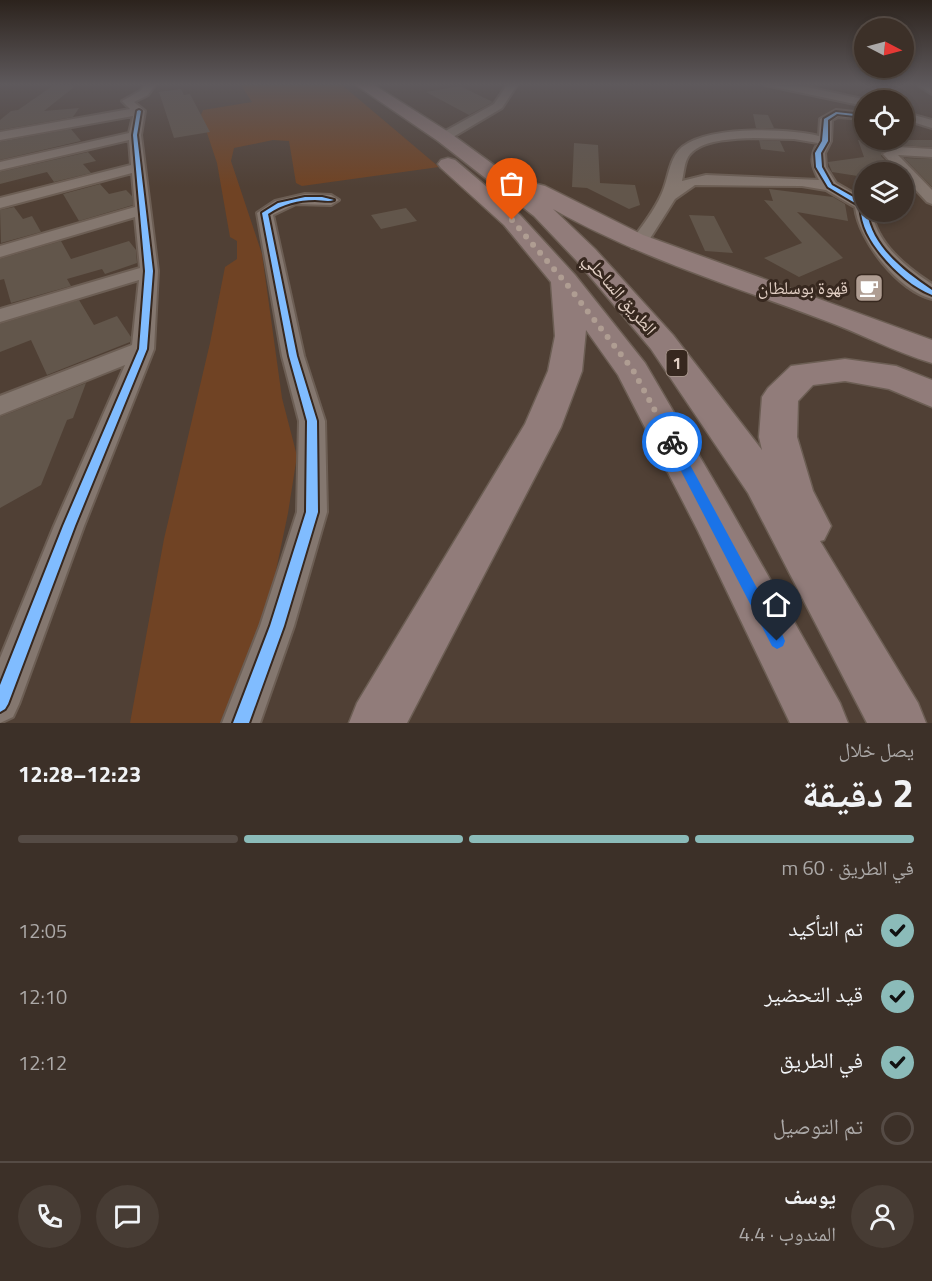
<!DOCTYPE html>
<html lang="ar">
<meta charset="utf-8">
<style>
body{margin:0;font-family:"Titillium Web","Noto Naskh Arabic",sans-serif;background:#473c34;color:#f1f3f6;direction:rtl;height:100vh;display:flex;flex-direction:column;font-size:22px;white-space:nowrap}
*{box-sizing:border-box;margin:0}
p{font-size:20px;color:#aca9a8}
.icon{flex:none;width:33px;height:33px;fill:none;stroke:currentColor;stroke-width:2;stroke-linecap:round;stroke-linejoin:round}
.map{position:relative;height:723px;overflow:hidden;direction:ltr}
.sheet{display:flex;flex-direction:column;background:#3c3028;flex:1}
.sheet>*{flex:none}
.needle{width:39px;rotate:96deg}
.controls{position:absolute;left:854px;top:18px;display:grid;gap:12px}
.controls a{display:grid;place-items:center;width:60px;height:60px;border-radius:50%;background:#3c3028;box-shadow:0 3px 9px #0003,0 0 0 2px #554b45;font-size:30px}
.pin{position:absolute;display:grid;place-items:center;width:51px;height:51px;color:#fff;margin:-62px -26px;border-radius:50% 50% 50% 0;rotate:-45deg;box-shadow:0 0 6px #0007}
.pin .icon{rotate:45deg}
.courier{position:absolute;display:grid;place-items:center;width:60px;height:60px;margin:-30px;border:4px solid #1a73e8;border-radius:50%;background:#fff;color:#222;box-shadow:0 2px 8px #0007}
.head em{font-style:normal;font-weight:700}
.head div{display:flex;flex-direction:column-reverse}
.head{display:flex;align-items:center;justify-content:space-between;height:102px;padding:0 18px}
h1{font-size:39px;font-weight:700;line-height:45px}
.bar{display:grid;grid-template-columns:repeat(4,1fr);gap:9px 6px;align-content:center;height:72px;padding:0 18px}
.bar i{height:8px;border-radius:4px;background:#554b45}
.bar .current{background:#8bbbb9}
.bar p{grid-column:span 4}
.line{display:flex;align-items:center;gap:15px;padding:0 18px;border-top:2px solid #554b45}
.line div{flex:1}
.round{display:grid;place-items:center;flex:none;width:63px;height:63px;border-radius:32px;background:#473c34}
ol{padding:0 18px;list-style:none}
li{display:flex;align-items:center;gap:18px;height:66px}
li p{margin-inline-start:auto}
li .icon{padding:6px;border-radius:50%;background:#8bbbb9;color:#111;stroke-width:4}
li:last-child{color:#aca9a8}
li i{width:33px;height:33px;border:3px solid #554b45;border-radius:50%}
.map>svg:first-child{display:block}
.green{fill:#704324}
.building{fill:#62564b}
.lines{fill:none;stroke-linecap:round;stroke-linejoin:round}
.minor-casing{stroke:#6c5e54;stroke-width:4}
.trunk-casing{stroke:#6c5e54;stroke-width:3}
.minor{fill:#84776f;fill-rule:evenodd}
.trunk{fill:#917c7a;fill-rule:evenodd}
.cycleway-casing{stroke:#37281f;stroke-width:4}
.cycleway{fill:#80bcff;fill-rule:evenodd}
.route{fill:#1a73e8}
.done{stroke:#af9d92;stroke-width:6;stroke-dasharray:0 10.8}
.labels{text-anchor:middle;stroke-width:6;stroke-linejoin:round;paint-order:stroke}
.shield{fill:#37281f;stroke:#af9d92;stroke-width:1.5}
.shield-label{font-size:16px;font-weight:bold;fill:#e2cfc4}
.poi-label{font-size:18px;fill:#e2cfc4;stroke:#37281f;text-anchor:end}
.street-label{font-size:18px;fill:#e2cfc4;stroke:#37281f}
</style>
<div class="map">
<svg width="932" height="723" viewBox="0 0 932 723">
<rect width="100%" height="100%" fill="#504035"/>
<path class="green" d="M 241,85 L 342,85 L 439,167 L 302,186 L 296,183 L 289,141 L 273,140 L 234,148 L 231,161 L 262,254 L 282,398 L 297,456 L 288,513 L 269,604 L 220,723 L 130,723 L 164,539 L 210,343 L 225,267 L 237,259 L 237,241 L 230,237 L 217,163 L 201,115 L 203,110 L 252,102 Z"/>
<path class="building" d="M 54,85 L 72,85 L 74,87 L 44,111 L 79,108 L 73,117 L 0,130 L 0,120 L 11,111 L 18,110 Z
M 460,86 L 493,102 L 469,115 L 426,92 Z
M 181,89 L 184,95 L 190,94 L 210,132 L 174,138 L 159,92 Z
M 753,114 L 768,115 L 774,128 L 756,128 Z
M 71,129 L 81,141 L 0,160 L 0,142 Z
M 759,140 L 780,141 L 785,152 L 761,149 Z
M 858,140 L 932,140 L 932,147 L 897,145 L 882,152 L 881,156 L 897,172 L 864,172 L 864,177 L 832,172 L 828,162 L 864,157 Z
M 574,143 L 598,145 L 600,183 L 635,185 L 640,205 L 629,209 L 587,188 L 572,187 Z
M 88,152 L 96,161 L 83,164 L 91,173 L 54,182 L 47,172 L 0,184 L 0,172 Z
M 904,158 L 932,159 L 932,187 Z
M 100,184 L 109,194 L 126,190 L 132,196 L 133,205 L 79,221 L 63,194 Z
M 769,189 L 833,197 L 845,204 L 848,221 L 797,212 L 843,258 L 799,277 L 764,258 L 802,243 L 764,200 L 773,201 Z
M 14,207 L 23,219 L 32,216 L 41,232 L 1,243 L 0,210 Z
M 406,208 L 417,221 L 381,229 L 371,215 Z
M 689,215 L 714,216 L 733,253 L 705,251 Z
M 61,241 L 71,259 L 129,241 L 136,250 L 137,263 L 105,274 L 102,269 L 67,279 L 71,286 L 11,303 L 4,279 L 0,280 L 0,259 Z
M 79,300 L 94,325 L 117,316 L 131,337 L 130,342 L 47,375 L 31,340 L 0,352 L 0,324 Z
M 86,383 L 73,418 L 67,420 L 41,485 L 0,508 L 0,417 Z"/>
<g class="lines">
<g class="minor-casing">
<path id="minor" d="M 145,85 L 155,85 L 148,95 L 134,102 L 145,111 L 141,135 L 158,271 L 154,349 L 84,526 L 19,704 L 13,717 L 0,723 L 0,658 L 54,526 L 125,365 L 0,415 L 0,396 L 132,345 L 139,280 L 0,322 L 0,309 L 140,268 L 135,217 L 0,257 L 0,246 L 135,207 L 132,173 L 0,208 L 0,198 L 131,165 L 129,140 L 0,170 L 0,162 L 129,133 L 133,116 L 0,140 L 0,132 L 130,109 L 122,101 L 140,91 Z
M 507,85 L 517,85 L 502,108 L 448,140 L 440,140 L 438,137 L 440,134 L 494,104 Z
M 765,85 L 807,87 L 867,100 L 864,100 L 864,106 Z
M 918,85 L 930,85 L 932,94 Z
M 836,110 L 864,113 L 864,119 L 838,117 L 832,120 L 831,141 L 825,153 L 826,167 L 836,183 L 864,199 L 864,212 L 872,212 C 877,244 906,267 932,284 L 932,299 C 898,290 859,241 855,207 L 826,190 L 802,186 L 695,185 L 675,199 L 644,248 L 632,248 L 629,244 C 641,227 654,212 662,193 C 668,180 669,161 679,150 C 702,125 788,128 819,136 L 820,119 ZM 753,138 L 794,139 L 818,143 C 809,157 812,166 819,180 L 706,175 L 682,181 C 684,173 684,164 688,157 C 699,139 735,139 753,138 Z
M 903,112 L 932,120 L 932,128 L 903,119 Z
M 897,147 L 932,149 L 932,157 L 898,155 L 932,190 L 932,204 L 927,202 L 903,176 L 903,172 L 900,172 L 883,154 Z
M 305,194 L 331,195 L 339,200 L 331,205 L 296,204 L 273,215 L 304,356 L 325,421 L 327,512 L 294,626 L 260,723 L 222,723 L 260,626 L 297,512 L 299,421 L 282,356 L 257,213 L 275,201 Z"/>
</g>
<g class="trunk-casing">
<path id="trunk" d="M 356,85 L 374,85 L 450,133 L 527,189 L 537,184 L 545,186 L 643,235 L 932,340 L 932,363 C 894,352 858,332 821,319 C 730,285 638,257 553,209 L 595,249 L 673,335 L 762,450 L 759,437 L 762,397 L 768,388 L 791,366 L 845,359 L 896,366 L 932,380 L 932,407 L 889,389 L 845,381 L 813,385 L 798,401 L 797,437 L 813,491 L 831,526 L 824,540 L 820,541 L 918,703 L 926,723 L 867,723 L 748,493 L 651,349 L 577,261 L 534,216 L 438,141 Z
M 448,158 L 455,160 L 520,215 L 575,275 L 645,363 L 728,505 L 840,703 L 848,723 L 790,723 L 698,531 L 618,375 L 586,330 L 582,371 L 561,427 L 407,723 L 349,723 L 357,703 L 525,424 L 548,371 L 555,336 L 551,282 L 504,225 L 441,168 L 438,164 L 441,160 Z"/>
</g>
<use href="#minor" class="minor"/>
<use href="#trunk" class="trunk"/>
<g class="cycleway-casing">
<path id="cycleway" d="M 139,110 L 141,111 L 137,135 L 153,271 L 147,349 L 75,526 L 8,704 L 5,709 L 0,712 L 0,685 L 63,526 L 139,349 L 145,271 L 133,135 L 137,111 Z
M 836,112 L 864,115 L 864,117 L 837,114 L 828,120 L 828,141 L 821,153 L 822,167 L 832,185 L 864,203 L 864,212 L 867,212 C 872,247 904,271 932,290 L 932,295 C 908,286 879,257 867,233 C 863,225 861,216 860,206 L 828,187 L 816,167 L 815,153 L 822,141 L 824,119 Z
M 305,197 L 322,197 L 334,200 C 328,202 322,200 315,200 C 298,200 283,204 268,214 L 297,356 L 317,421 L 318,512 L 284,626 L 249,723 L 233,723 L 270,626 L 306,512 L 307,421 L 289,356 L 262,213 L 278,203 Z"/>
</g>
<use href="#cycleway" class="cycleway"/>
</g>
<linearGradient id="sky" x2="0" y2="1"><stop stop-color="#2c231d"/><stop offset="0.45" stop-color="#5e595c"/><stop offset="1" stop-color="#5e595c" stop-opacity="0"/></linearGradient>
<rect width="932" height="187" fill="url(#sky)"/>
<path class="route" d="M 672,438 L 676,439 L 783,636 L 785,641 L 783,646 L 777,649 L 772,646 L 666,442 Z"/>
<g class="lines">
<path class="done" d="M 512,220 L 565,282 L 633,370 L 672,442"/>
</g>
<defs>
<g id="cafe-square" transform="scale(1.5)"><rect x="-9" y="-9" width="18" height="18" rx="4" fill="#af9d92" stroke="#37281f"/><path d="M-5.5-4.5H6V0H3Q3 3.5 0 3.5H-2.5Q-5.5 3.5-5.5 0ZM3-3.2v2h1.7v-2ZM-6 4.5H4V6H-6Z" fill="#fff"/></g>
</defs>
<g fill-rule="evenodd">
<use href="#cafe-square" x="869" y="288"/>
</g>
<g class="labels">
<rect class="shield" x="666.5" y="350" width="21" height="26" rx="4.5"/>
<g class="shield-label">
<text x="677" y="369">1</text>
</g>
<g class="poi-label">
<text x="848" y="294">قهوة بوسلطان</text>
</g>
<g class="street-label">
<text transform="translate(620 294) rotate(49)" y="6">الطريق الساحلي</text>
</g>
</g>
</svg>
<div class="controls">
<a><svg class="needle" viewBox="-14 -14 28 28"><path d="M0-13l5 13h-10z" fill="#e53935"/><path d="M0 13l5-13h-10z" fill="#aca9a8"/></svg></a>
<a><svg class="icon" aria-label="locate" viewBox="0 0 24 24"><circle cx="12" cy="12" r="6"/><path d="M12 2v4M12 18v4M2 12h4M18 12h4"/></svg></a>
<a><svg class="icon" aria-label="layers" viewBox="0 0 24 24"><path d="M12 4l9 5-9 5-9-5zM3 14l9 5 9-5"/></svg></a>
</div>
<div class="pin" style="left:512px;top:220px;background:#ea580c"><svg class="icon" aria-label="bag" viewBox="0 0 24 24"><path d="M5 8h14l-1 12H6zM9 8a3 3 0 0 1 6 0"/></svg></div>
<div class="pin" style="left:777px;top:641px;background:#1f2937"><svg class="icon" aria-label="home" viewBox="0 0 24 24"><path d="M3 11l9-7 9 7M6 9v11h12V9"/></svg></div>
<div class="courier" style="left:672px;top:442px"><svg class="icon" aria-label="bike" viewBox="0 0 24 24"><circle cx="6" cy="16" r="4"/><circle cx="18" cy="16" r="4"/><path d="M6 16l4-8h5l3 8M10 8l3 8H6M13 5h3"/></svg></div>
</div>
<section class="sheet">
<div class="head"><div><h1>2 دقيقة</h1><p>يصل خلال</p></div><em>12:23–12:28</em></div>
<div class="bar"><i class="current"></i><i class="current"></i><i class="current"></i><i></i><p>في الطريق · 60 m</p></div>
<ol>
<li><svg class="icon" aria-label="check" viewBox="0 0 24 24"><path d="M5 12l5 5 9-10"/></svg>تم التأكيد<p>12:05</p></li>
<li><svg class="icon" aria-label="check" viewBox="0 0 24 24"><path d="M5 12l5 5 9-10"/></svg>قيد التحضير<p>12:10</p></li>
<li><svg class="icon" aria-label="check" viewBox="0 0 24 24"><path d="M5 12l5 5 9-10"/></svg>في الطريق<p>12:12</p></li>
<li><i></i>تم التوصيل</li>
</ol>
<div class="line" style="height:108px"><a class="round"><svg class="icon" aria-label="person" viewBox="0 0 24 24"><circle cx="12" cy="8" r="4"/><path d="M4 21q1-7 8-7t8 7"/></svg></a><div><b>يوسف</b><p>المندوب · 4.4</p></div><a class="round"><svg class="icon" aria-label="chat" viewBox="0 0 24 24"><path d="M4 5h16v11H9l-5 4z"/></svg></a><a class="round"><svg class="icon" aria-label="phone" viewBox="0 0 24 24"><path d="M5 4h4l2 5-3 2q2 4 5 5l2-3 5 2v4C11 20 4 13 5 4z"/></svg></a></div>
</section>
